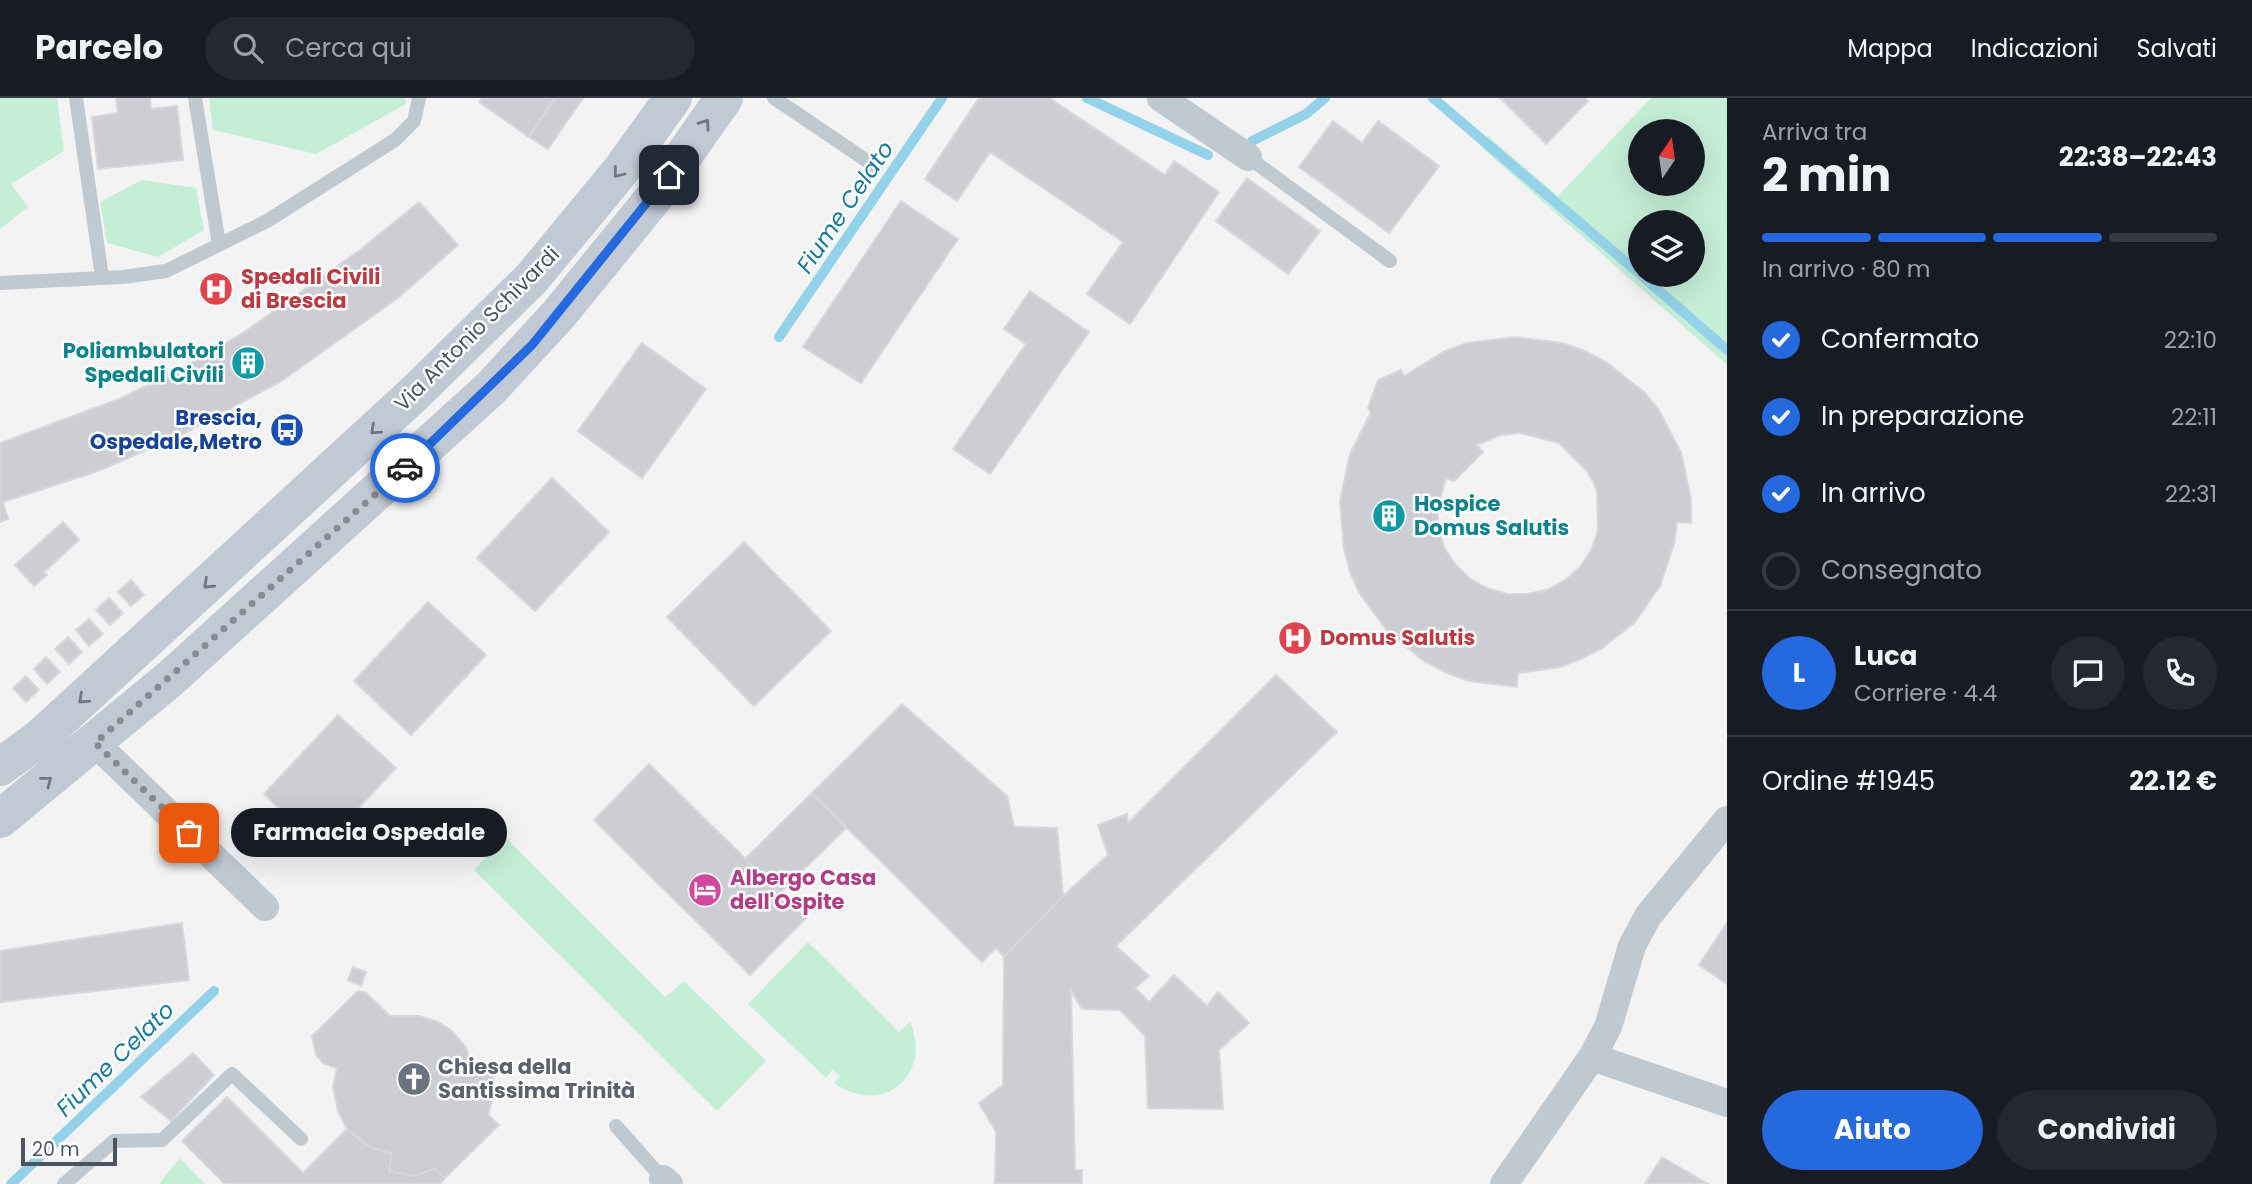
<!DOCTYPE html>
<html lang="it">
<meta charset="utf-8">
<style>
body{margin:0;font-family:Poppins,sans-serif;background:#242831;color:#f1f3f6;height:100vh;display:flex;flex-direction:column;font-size:26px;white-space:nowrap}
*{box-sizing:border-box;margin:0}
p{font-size:23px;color:#9ea1a6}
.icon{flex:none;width:38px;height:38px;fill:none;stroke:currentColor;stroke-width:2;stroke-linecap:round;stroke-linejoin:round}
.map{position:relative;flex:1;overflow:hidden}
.drawer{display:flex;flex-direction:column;background:#171b24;width:525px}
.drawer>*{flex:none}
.needle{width:46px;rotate:13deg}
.controls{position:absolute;left:1628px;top:21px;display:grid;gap:14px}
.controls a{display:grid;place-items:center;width:77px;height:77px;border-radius:50%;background:#171b24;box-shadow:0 7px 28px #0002;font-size:35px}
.scale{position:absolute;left:21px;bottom:18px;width:96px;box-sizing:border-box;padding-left:7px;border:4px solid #4b545f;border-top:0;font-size:19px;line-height:24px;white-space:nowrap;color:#4b545f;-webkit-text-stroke:5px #fff;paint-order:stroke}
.pin{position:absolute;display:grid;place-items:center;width:60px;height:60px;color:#fff;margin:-30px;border-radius:14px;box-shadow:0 4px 10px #0006}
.courier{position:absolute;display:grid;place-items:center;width:70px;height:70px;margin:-35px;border:5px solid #2469dd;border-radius:50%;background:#fff;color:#222;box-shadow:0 2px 9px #0007}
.bubble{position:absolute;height:49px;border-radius:24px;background:#171b24;box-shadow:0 7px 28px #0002;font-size:23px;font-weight:700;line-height:49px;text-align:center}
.headline em{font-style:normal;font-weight:700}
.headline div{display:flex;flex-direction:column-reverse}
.headline{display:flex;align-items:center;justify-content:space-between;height:119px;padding:0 35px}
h1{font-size:46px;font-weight:700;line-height:52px}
.bar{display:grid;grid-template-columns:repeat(4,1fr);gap:10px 7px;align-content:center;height:84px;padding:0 35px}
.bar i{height:9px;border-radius:5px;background:#363941}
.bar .active{background:#2469dd}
.bar p{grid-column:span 4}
.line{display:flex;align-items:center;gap:18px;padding:0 35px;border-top:2px solid #363941}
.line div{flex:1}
.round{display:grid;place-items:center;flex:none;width:74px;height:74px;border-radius:37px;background:#242831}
ol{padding:0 35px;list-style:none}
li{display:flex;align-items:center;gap:21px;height:77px}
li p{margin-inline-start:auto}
li .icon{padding:7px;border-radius:50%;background:#2469dd;color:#fff;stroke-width:4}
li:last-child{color:#9ea1a6}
li i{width:38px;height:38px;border:4px solid #363941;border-radius:50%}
.primary-button{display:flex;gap:14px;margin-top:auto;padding:14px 35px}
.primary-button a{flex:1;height:80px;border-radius:42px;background:#2469dd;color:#fff;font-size:28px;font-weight:700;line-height:80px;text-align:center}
.primary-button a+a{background:#242831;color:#f1f3f6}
header{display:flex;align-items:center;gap:42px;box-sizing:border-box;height:98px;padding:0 35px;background:#171b24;border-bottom:2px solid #363941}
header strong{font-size:33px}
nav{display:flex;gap:38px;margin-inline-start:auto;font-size:24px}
.search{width:490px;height:63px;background:#242831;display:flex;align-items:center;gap:18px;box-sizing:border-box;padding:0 24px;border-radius:38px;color:#9ea1a6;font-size:26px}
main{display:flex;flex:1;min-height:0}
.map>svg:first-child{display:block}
.green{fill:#c5eed7;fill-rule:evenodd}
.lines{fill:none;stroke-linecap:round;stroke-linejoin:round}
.stream{stroke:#94d2e9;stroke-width:10}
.building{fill:#cdced4;stroke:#d7d8dd;stroke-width:2;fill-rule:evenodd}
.lane{stroke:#c1c9d0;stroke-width:14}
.street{stroke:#c1c9d0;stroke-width:28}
.secondary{stroke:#c1c9d4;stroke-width:38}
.oneway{stroke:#6e7782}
.done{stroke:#868c93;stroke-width:7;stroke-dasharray:0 12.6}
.route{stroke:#2469dd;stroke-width:9}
.labels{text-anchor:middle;stroke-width:5;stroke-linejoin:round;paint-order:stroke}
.health-label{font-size:21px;font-weight:bold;fill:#be3a42;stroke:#fff;text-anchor:start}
.street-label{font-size:21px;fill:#4b545f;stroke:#fff}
.culture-label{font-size:21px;font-weight:bold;fill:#0d838f;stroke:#fff;text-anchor:end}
.transit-label{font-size:21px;font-weight:bold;fill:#164399;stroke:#fff;text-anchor:end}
.hotel-label{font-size:21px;font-weight:bold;fill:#b23c85;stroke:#fff;text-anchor:start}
.worship-label{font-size:21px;font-weight:bold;fill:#5b616d;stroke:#fff;text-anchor:start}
.water-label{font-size:23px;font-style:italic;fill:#147aa1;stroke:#fff}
</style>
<header>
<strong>Parcelo</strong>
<div class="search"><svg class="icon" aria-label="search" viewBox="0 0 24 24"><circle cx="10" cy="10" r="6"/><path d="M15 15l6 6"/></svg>Cerca qui</div>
<nav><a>Mappa</a><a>Indicazioni</a><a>Salvati</a></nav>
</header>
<main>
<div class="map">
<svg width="1727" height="1086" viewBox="0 0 1727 1086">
<rect width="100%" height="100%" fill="#f4f3f3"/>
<path class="green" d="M 0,0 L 57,0 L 64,53 L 11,86 L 28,109 L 0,131 Z
M 209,0 L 405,0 L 406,6 L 316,56 L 213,32 Z
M 1651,0 L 1727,0 L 1727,267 L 1480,48 L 1488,38 L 1558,98 ZM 1640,33 L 1692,33 L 1692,86 L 1640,86 ZM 1640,124 L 1692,124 L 1692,177 L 1640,177 Z
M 142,82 L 196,90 L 204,132 L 158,159 L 107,145 L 100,104 Z
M 505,739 L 665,899 L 684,883 L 766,963 L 717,1013 L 474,772 Z
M 808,844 L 899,934 L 910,924 C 933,978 882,1019 834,985 L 840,978 L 832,972 L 826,980 L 748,906 Z
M 180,1060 L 205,1086 L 159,1086 Z"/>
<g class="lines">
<path class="stream" d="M 1087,0 L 1208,57
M 1433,0 L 1640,176
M 1252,43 L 1306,16 L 1325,0
M 1641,177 L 1727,252
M 779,239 L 942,0
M 11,1086 L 214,893"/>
</g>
<path class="building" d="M 116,0 L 150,0 L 151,11 L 177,8 L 183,62 L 98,71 L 92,19 L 118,15 Z
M 482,0 L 555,0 L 529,39 L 479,4 Z
M 555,0 L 583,0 L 548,51 L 529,39 Z
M 979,0 L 1049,0 L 1165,77 L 1174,63 L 1219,94 L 1130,226 L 1087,196 L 1123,144 L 990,54 L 957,103 L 925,81 Z
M 1500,0 L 1585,0 L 1588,3 L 1546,46 Z
M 1333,23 L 1362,45 L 1378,23 L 1439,68 L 1389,135 L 1299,69 Z
M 1247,80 L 1320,133 L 1288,176 L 1216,123 Z
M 901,103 L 958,141 L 861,285 L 803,249 Z
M 419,104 L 458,147 L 398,200 L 280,284 L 179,338 L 98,373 L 3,404 L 8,421 L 0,424 L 0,345 L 119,301 L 175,274 L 243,235 L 360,152 Z
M 1030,193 L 1089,234 L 990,376 L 953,351 L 1026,246 L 1004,231 Z
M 1515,239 L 1562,245 L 1585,253 L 1606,264 L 1644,294 L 1659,312 L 1681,354 L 1691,401 L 1691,425 L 1677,424 L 1674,446 L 1660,488 L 1635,524 L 1601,551 L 1581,561 L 1560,569 L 1518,575 L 1517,589 L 1469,583 L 1447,575 L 1425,564 L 1388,534 L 1360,496 L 1350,474 L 1344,451 L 1340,403 L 1350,356 L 1371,314 L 1368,310 L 1378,282 L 1401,272 L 1404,278 L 1445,253 L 1467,245 ZM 1520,335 L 1559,345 L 1588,374 L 1597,392 L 1598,433 L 1591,452 L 1580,469 L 1565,482 L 1547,492 L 1527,496 L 1507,496 L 1487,490 L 1469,480 L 1455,466 L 1444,449 L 1438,429 L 1438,409 L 1446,380 L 1454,383 L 1483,354 L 1477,347 L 1500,337 Z
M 642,245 L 706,291 L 642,380 L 578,333 Z
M 552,380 L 609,434 L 535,513 L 477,460 Z
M 63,424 L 79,442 L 44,474 L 47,477 L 34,488 L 15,467 Z
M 744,444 L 831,533 L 754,608 L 667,519 Z
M 131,482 L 144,497 L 131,508 L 118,494 Z
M 109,500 L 123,515 L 110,527 L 96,512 Z
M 428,504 L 486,557 L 411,637 L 354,583 Z
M 89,521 L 103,536 L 89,548 L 76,532 Z
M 68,539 L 82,554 L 69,566 L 55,551 Z
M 46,559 L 60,574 L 47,586 L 34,571 Z
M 1276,577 L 1337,634 L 1116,848 L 1149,878 L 1135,890 L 1149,904 L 1174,877 L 1207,908 L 1218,894 L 1249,925 L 1219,952 L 1223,1011 L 1148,1010 L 1145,938 L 1120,912 L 1082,911 L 1071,893 L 1075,1072 L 1082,1072 L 1082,1086 L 995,1086 L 996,1034 L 979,1005 L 1003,987 L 1004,859 L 1063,798 L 1108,757 L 1098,727 L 1127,716 L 1128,725 Z
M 26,578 L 39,592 L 26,604 L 13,590 Z
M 902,606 L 1007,698 L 1014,729 L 1057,730 L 1063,798 L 1004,859 L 996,850 L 982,864 L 812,695 Z
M 338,617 L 396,670 L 321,750 L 264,696 Z
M 649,666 L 806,820 L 750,877 L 594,722 Z
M 812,695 L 846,730 L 780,795 L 745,761 Z
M 182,825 L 189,882 L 0,904 L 0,853 Z
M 1727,825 L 1727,886 L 1699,867 Z
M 353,869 L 366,874 L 361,888 L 348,882 Z
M 358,893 L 366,895 L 390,918 L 419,918 L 438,924 L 452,933 L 465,948 L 475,973 L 492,971 L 495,989 L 488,1017 L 499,1027 L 445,1080 L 435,1071 L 414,1078 L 389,1073 L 392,1056 L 370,1049 L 347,1031 L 338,1013 L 333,989 L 337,970 L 324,966 L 316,957 L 312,938 Z
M 193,955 L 214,977 L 171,1023 L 141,999 Z
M 227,999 L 303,1075 L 347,1031 L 370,1049 L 392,1056 L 389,1073 L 414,1078 L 435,1071 L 445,1080 L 440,1086 L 225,1086 L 182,1043 Z
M 1662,1059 L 1708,1086 L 1645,1086 Z"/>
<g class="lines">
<path class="lane" d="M 76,0 L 102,179
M 195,0 L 219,146
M 774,0 L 876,69
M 1248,59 L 1390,163
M 0,185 L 123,179 L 166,173 L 267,123 L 395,42 L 414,23 L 419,0
M 616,1028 L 663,1081
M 64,1086 L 114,1043 L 162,1042 L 232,976 L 301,1041"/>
<path class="street" d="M 1161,0 L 1248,59
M 95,645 L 265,809
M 1592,959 L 1727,1005
M 663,1081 L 669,1086
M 1504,1086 L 1592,959 L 1608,929 L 1632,848 L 1648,818 L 1727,722"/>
<path class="secondary" d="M 0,669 L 41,639 L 416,294 L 532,180 L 622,71 L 673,0
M 0,721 L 171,580 L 491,290 L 559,216 L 656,97 L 724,0"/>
</g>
<defs><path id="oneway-chevron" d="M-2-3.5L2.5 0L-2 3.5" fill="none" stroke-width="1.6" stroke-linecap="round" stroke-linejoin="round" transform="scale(1.75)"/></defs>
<g class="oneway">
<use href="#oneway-chevron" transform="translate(705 26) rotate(-55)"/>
<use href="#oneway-chevron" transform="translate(618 75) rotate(128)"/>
<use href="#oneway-chevron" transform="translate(375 332) rotate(138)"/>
<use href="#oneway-chevron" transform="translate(208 486) rotate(137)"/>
<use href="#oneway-chevron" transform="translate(83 601) rotate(137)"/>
<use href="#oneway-chevron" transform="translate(47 683) rotate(-38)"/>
</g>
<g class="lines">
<path class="done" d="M 189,735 L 95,645 L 405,370"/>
<path class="route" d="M 405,370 L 532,247 L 669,77"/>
</g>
<defs>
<g id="hospital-disc" transform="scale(1.75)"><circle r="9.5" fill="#e0444e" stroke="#fff"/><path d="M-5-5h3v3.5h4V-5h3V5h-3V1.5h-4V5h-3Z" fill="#fff"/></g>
<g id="building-disc" transform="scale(1.75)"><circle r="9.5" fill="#0f9aa8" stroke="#fff"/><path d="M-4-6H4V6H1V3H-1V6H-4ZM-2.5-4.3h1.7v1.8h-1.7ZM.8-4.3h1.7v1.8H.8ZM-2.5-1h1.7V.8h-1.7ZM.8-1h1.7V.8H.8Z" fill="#fff"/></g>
<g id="bus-disc" transform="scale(1.75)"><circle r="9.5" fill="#1a4fb4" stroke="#fff"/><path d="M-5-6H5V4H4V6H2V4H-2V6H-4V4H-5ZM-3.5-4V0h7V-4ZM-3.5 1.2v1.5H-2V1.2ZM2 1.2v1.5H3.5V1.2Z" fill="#fff"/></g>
<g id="hotel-disc" transform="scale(1.75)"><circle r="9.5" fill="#d1479c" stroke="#fff"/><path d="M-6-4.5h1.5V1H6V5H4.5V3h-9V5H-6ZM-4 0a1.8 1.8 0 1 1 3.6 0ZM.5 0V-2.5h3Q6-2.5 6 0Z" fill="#fff"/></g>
<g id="church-disc" transform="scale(1.75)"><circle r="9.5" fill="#6b7280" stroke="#fff"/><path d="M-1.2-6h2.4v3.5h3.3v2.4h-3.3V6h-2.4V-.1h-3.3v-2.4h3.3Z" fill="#fff"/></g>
</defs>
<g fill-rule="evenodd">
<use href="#hospital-disc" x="216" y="191"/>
<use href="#building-disc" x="248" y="265"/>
<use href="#bus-disc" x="287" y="332"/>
<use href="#building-disc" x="1389" y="418"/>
<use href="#hospital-disc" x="1295" y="540"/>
<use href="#hotel-disc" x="705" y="792"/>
<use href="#church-disc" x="414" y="981"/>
</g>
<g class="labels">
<g class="health-label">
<text x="241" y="186">Spedali Civili<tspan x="241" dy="24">di Brescia</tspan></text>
<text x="1320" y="547">Domus Salutis</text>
</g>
<g class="street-label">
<text transform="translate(477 231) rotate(-45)" y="7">Via Antonio Schivardi</text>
</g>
<g class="culture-label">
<text x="224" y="260">Poliambulatori<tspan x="224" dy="24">Spedali Civili</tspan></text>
<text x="1414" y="413" text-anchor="start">Hospice<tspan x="1414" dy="24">Domus Salutis</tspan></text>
</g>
<g class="transit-label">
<text x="262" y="327">Brescia,<tspan x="262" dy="24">Ospedale,Metro</tspan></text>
</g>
<g class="hotel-label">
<text x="730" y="787">Albergo Casa<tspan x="730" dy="24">dell'Ospite</tspan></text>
</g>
<g class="worship-label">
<text x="438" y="976">Chiesa della<tspan x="438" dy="24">Santissima Trinità</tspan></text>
</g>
<g class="water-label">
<text transform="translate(845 109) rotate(-56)" y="8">Fiume Celato</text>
<text transform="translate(115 961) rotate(-44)" y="8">Fiume Celato</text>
</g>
</g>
</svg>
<div class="controls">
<a><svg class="needle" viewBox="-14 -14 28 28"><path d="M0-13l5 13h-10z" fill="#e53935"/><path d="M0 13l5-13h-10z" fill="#9ea1a6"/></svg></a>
<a><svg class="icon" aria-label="layers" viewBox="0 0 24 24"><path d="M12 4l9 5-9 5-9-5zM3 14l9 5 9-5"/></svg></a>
</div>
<div class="scale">20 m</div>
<div class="pin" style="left:189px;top:735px;background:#ea580c"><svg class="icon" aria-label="bag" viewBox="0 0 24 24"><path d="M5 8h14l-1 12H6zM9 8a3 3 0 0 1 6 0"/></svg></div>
<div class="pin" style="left:669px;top:77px;background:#1f2937"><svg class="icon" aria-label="home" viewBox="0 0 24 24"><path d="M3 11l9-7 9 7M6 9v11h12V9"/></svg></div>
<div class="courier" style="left:405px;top:370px"><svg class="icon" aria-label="car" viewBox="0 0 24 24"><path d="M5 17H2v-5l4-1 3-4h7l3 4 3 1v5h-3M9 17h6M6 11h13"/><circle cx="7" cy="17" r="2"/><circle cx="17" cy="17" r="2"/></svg></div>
<div class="bubble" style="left:231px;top:710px;width:276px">Farmacia Ospedale</div>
</div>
<section class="drawer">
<div class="headline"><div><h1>2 min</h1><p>Arriva tra</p></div><em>22:38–22:43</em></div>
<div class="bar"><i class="active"></i><i class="active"></i><i class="active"></i><i></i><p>In arrivo · 80 m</p></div>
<ol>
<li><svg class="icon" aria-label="check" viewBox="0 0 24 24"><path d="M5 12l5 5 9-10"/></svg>Confermato<p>22:10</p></li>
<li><svg class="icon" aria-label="check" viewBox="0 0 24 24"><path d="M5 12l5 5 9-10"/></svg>In preparazione<p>22:11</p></li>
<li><svg class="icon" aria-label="check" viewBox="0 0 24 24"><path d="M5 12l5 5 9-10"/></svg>In arrivo<p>22:31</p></li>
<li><i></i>Consegnato</li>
</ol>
<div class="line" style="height:126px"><b class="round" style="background:#2469dd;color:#fff">L</b><div><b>Luca</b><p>Corriere · 4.4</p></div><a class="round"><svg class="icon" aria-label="chat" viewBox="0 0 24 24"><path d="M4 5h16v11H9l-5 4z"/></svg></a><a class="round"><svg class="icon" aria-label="phone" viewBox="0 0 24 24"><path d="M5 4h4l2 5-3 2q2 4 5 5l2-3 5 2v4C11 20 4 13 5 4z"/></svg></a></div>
<div class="line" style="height:91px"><div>Ordine #1945</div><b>22.12 €</b></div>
<div class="primary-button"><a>Aiuto</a><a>Condividi</a></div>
</section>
</main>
